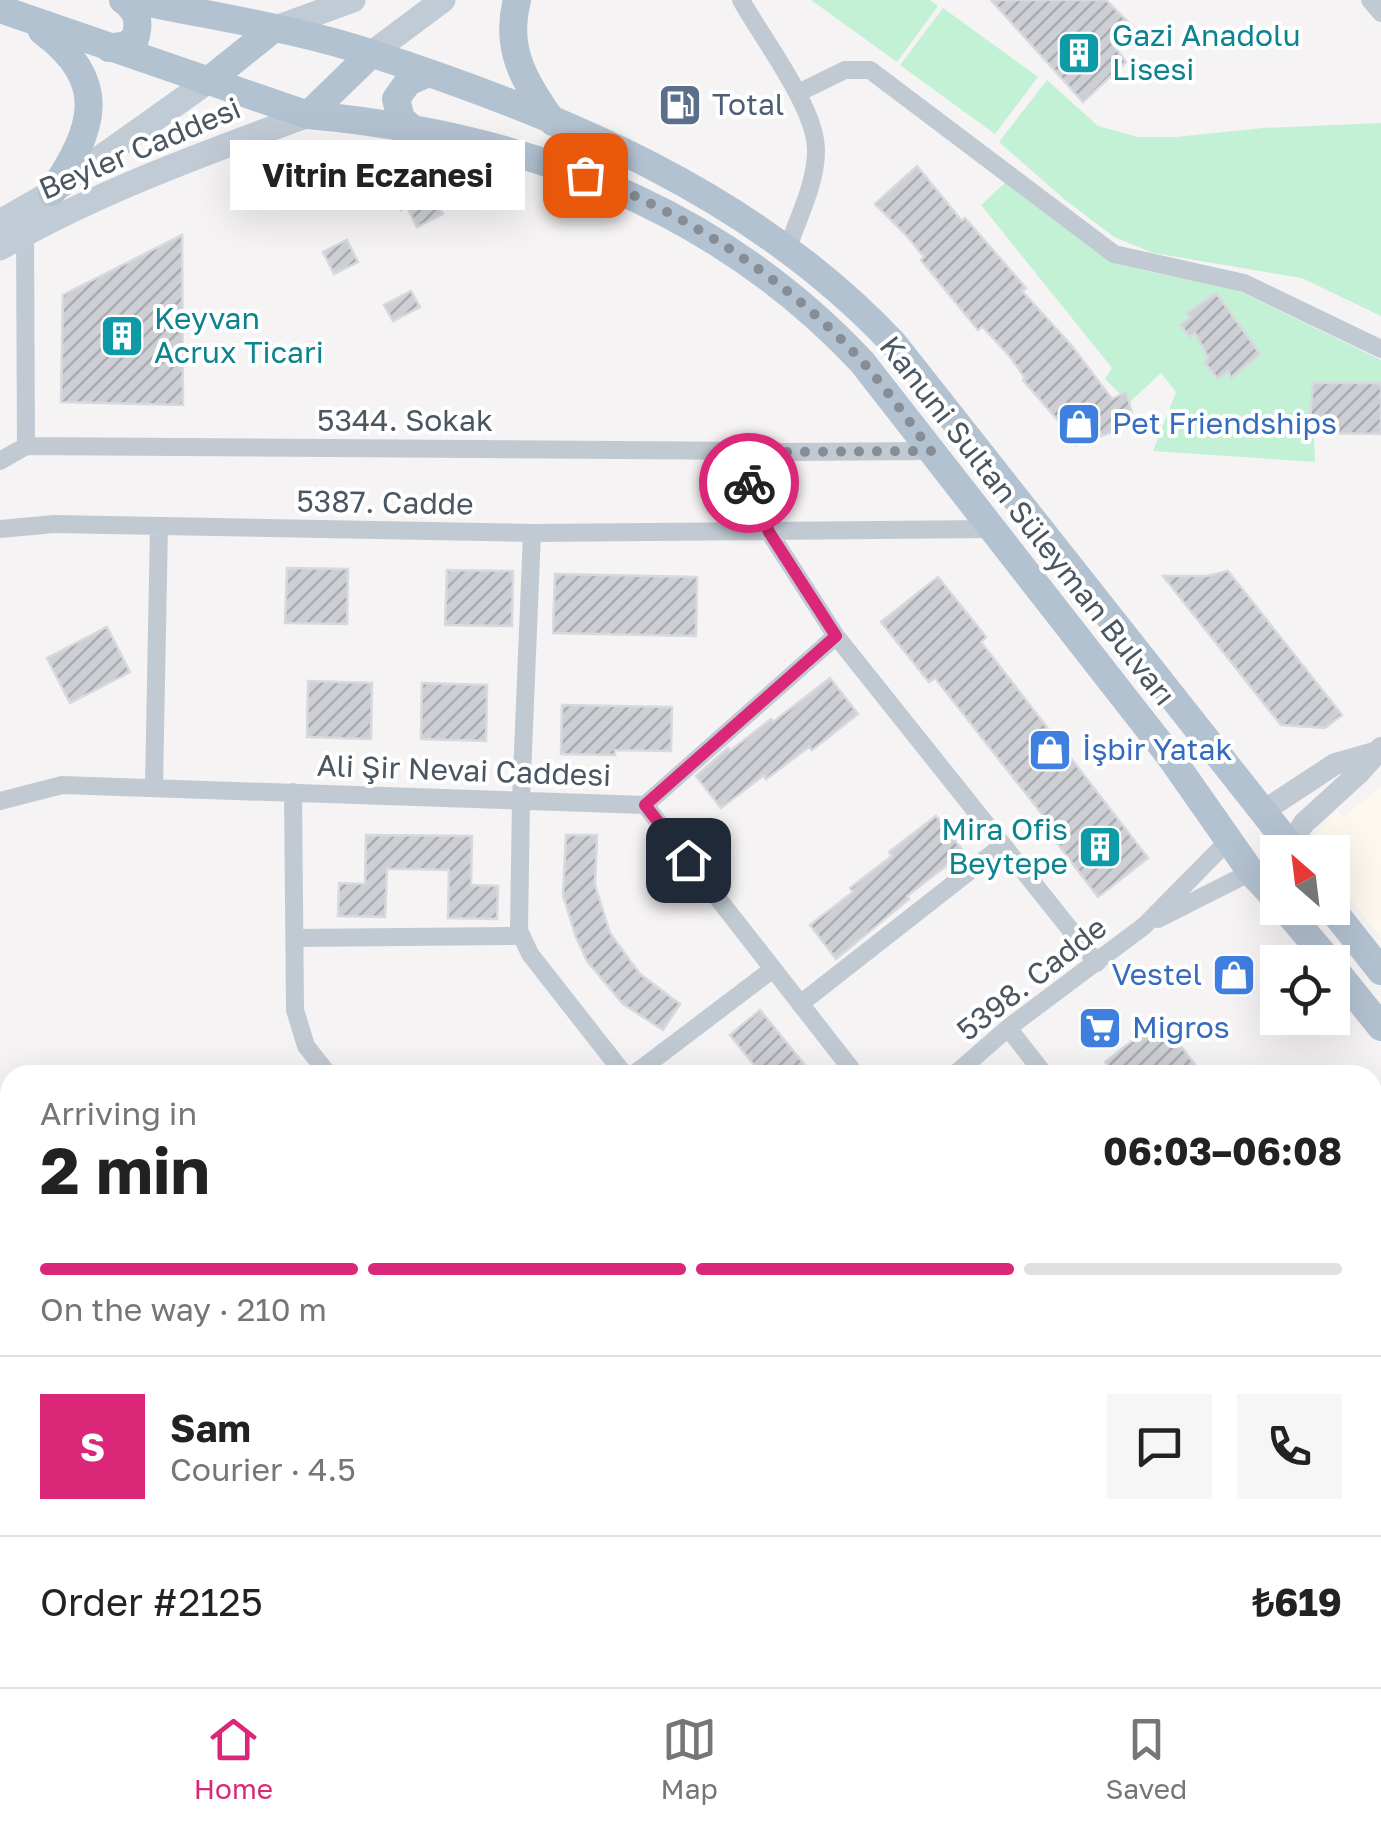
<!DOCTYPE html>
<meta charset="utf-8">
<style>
body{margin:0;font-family:"Golos Text",sans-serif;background:#f6f6f6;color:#222;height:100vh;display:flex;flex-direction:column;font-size:38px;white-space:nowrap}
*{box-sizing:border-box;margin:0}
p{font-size:32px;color:#767676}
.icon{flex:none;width:55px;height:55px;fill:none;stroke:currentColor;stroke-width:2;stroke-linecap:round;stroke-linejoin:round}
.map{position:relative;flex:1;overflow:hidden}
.details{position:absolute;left:0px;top:1065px;width:1382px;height:622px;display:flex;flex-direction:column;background:#fff;border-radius:30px 30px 0 0;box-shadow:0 10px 40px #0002}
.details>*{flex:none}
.needle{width:65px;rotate:332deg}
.tools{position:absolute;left:1260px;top:835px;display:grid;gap:20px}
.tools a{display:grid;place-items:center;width:90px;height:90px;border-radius:0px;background:#fff;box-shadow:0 10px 40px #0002;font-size:50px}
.pin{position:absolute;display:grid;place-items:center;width:85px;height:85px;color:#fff;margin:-42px;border-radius:20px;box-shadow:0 5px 15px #0006}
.courier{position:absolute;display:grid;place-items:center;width:100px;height:100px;margin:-50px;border:8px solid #db2777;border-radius:50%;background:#fff;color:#222;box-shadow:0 2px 12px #0007}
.bubble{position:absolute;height:70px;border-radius:0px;background:#fff;box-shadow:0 10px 40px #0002;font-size:32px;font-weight:700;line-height:70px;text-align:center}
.head em{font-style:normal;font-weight:700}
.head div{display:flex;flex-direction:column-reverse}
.head{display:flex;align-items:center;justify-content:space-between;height:170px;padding:0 40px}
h1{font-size:65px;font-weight:700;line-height:75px}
.bar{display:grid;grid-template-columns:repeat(4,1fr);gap:15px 10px;align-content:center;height:120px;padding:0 40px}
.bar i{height:12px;border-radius:8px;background:#e0e0e0}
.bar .current{background:#db2777}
.bar p{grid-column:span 4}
.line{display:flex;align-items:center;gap:25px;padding:0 40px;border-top:2px solid #e0e0e0}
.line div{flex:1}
.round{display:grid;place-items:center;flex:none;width:105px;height:105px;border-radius:0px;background:#f6f6f6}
.dock{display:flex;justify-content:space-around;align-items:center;height:140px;border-top:2px solid #e0e0e0;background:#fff;font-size:28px;color:#767676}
.dock a{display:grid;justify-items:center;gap:5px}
.dock .current{color:#db2777}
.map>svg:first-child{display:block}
.commercial{fill:#fdf9ef}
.green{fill:#c3f1d5}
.building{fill:url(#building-hatch);stroke:#d7d9de;stroke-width:2.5}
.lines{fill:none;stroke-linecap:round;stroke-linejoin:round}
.minor{stroke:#c1cad2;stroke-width:18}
.tertiary{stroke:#c1cad2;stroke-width:22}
.secondary{stroke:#c1cbd6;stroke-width:25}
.primary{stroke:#b3c2d1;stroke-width:28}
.done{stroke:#868d94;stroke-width:10;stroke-dasharray:0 18}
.route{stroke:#db2777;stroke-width:12}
.labels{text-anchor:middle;stroke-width:8;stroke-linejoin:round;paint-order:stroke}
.culture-label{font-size:30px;fill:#0d838f;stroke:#fff;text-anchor:start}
.service-label{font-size:30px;fill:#4e5e75;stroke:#fff;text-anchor:start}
.street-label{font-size:30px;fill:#4a5661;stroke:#fff}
.shop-label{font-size:30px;fill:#366cbe;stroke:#fff;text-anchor:start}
</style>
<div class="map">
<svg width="1381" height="1687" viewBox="0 0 1381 1687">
<defs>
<pattern id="building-hatch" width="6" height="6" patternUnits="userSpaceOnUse" patternTransform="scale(2.5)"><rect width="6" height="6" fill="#cdcfd5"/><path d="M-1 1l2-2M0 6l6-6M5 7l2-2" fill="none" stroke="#a8abb0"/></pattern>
</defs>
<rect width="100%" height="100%" fill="#f5f3f3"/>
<path class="commercial" d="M 1381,787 L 1381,938 L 1334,879 L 1332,852 L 1319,852 L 1317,837 L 1319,828 L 1337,810 L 1343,817 Z"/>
<path class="green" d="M 811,0 L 930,0 L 938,6 L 897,62 Z
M 943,8 L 1038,77 L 995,134 L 900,65 Z
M 1047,80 L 1098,126 L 1138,137 L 1176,137 L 1263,128 L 1381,123 L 1381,316 L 1302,278 L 1153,253 L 1114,237 L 1063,198 L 999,142 Z
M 1007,181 L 1110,257 L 1142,270 L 1233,288 L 1381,360 L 1381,434 L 1314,434 L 1315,462 L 1153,451 L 1176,392 L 1161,373 L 1129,403 L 1105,379 L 1112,368 L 981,205 Z"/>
<path class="building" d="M 991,0 L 1106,0 L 1134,28 L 1112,43 L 1126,62 L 1083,102 Z
M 917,166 L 962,221 L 965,218 L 1026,288 L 1022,291 L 1072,346 L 1112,399 L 1126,392 L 1135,424 L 1075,445 L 1069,422 L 1062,425 L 1023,380 L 1025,378 L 1011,358 L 982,326 L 978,330 L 921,260 L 924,257 L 906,235 L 875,204 Z
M 422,171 L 443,214 L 417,227 L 407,207 L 401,210 L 390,186 Z
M 182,235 L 183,405 L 61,402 L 63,295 Z
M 347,240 L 358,262 L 334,274 L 323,252 Z
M 411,291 L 420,307 L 393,321 L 384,305 Z
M 1216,293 L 1260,354 L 1231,378 L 1228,371 L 1218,379 L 1205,363 L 1208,357 L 1195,333 L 1190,337 L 1180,325 L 1190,318 L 1187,313 Z
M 1313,383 L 1381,383 L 1381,434 L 1318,433 L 1317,422 L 1310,421 Z
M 287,568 L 348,569 L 347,624 L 285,623 Z
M 447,570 L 513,571 L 512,626 L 445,625 Z
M 1228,571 L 1342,715 L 1325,728 L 1281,725 L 1163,576 L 1207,576 Z
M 555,574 L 697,577 L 696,636 L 553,633 Z
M 938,577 L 986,637 L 981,642 L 1148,858 L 1098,897 L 1051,835 L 1056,832 L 935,678 L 929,682 L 881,622 Z
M 107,627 L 130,672 L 70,703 L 47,658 Z
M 830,678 L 858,714 L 812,750 L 809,747 L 766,779 L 764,775 L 721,808 L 696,776 L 728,748 L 730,751 L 771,719 L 773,722 Z
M 308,681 L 372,683 L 371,739 L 307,737 Z
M 422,683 L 487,685 L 486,741 L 421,739 Z
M 562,705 L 672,707 L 671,751 L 615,750 L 615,755 L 561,754 Z
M 936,816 L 964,852 L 907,896 L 909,899 L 836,959 L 810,925 L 853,892 L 850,888 L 892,856 L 889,852 Z
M 366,835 L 472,836 L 471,885 L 498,886 L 497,919 L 448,918 L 449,870 L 414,869 L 387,869 L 385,917 L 338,916 L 339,883 L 365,884 Z
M 566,835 L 597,835 L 595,885 L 610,933 L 640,974 L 680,1004 L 663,1030 L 623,1004 L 587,961 L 576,937 L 563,895 Z
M 760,1010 L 813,1075 L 762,1075 L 730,1035 Z
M 1160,1019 L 1203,1075 L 1116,1075 L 1105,1062 Z"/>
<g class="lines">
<path class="minor" d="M 741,0 C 762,38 817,109 816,151 C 816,184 798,217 788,248
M 1370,0 L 1381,13
M 798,93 L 845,70 L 870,70 L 1114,254 L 1244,283 L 1381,349
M 25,233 L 26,446
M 26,446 L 771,451
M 931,451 L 783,452 L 753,462 L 746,473 L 769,532 L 836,636 L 1097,963
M 0,461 L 26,446
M 0,529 L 54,524 L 532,533 L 991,529
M 532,533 L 521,800 L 519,930 L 530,954 L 624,1074 L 629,1075
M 154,787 L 159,526
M 293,792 L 295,1010 L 306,1046 L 329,1075
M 0,801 L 62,785 L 645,805 L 856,1075
M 645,805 L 836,636
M 1158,919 L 1251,872
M 296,938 L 521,936
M 800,1004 L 1003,845
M 1008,1028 L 1045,1075
M 633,1075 L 773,969
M 954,1075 L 1008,1028 L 1144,926 L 1229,840
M 1372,1304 L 1381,1313
M 1372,1488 L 1381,1500
M 885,1678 L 893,1687
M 1069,1679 L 1216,1687
M 746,1687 L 751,1678
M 1355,1687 L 1367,1678"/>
<path class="tertiary" d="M 1262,812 L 1335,764 L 1374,753
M 1291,843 L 1304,823 L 1360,772 L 1381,748"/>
<path class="secondary" d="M 273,29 L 353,0
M 372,53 L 443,0
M 0,222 L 52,192 L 207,82
M 0,248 C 97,192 203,154 308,115"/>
<path class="primary" d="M 135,0 C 214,17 296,28 373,54 C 563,116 753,194 893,343 L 1295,852
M 517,0 C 504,49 525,83 553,122
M 0,9 L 308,115 C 520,134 714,204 862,362 L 1169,755 L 1251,872 L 1278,901
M 42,31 C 111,82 94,129 52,192
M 109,48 L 126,45 L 135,39 C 140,22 138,11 123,0
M 207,82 L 273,29
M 308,115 L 372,53
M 415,131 L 401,119 L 396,99 L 408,82 L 426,74
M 1284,908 L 1330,962
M 1331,908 L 1381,971
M 1332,966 L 1381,1027"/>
</g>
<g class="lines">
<path class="done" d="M 585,175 C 688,214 785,278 860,359 C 886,388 908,420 931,451 L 782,452 L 753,462 L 746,473 L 749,483"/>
<path class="route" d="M 688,860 L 645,805 L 836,636 L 769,532 L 749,483"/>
</g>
<defs>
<g id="building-square" transform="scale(2.25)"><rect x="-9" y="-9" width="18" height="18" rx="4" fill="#0f9aa8" stroke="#fff"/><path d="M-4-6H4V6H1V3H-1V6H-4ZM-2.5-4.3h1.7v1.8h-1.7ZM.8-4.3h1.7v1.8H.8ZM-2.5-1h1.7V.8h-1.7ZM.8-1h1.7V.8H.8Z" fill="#fff"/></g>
<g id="fuel-square" transform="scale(2.25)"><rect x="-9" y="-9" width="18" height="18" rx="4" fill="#5c6f8a" stroke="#fff"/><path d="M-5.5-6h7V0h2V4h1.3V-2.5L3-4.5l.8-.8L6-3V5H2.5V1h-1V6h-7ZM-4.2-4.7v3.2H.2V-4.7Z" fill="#fff"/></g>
<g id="shop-square" transform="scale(2.25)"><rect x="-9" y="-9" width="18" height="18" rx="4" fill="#3f7fe0" stroke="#fff"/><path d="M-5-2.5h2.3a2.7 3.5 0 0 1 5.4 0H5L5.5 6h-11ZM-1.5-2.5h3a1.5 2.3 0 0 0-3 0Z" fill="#fff"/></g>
<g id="supermarket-square" transform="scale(2.25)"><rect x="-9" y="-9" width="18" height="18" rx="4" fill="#3f7fe0" stroke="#fff"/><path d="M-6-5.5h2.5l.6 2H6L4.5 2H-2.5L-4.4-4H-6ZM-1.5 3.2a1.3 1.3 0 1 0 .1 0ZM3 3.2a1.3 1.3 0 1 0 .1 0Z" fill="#fff"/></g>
</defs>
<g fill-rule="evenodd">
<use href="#building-square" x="1079" y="53"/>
<use href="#fuel-square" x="680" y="105"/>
<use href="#building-square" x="122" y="336"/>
<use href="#shop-square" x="1079" y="424"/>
<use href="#shop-square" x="1050" y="750"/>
<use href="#building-square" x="1100" y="847"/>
<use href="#shop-square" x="1234" y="975"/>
<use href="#supermarket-square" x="1100" y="1028"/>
</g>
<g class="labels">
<g class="culture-label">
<text x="1112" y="46">Gazi Anadolu<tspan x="1112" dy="34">Lisesi</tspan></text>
<text x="154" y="329">Keyvan<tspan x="154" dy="34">Acrux Ticari</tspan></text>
<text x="1068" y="840" text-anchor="end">Mira Ofis<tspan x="1068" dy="34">Beytepe</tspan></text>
</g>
<g class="service-label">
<text x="712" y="115">Total</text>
</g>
<g class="street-label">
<text transform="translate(140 149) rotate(-23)" y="10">Beyler Caddesi</text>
<text x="405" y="431">5344. Sokak</text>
<text transform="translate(385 503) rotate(1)" y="10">5387. Cadde</text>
<text transform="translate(1027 521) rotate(52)" y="10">Kanuni Sultan Süleyman Bulvarı</text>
<text transform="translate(464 771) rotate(2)" y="10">Ali Şir Nevai Caddesi</text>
<text transform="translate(1032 979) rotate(-38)" y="10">5398. Cadde</text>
</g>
<g class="shop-label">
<text x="1112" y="434">Pet Friendships</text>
<text x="1082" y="760">İşbir Yatak</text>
<text x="1202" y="985" text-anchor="end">Vestel</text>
<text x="1132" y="1038">Migros</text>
</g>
</g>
</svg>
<div class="tools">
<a><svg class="needle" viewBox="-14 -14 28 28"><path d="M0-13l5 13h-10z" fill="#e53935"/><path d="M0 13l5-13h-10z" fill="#767676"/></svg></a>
<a><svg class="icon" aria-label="locate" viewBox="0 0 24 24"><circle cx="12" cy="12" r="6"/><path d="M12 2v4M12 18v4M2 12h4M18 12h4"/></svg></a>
</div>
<div class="pin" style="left:585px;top:175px;background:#ea580c"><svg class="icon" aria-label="bag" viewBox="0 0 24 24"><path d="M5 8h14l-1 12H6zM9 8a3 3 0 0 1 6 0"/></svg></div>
<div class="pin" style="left:688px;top:860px;background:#1f2937"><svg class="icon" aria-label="home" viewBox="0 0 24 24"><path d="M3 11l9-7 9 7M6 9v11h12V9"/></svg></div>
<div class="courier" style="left:749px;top:483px"><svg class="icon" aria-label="bike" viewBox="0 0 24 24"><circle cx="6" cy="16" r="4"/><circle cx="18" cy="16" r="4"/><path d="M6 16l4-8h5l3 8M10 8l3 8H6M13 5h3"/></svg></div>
<div class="bubble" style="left:230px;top:140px;width:295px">Vitrin Eczanesi</div>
<section class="details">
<div class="head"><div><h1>2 min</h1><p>Arriving in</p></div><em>06:03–06:08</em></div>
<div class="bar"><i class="current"></i><i class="current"></i><i class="current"></i><i></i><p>On the way · 210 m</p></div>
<div class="line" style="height:180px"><b class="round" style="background:#db2777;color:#fff">S</b><div><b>Sam</b><p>Courier · 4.5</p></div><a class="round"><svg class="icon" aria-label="chat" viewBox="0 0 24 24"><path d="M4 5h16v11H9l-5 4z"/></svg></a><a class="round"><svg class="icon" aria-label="phone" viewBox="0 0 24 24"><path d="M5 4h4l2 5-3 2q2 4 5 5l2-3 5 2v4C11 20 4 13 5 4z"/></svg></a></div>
<div class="line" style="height:130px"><div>Order #2125</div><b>₺619</b></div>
</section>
</div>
<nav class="dock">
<a class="current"><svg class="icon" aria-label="home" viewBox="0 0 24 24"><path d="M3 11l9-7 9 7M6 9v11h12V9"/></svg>Home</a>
<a><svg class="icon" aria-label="map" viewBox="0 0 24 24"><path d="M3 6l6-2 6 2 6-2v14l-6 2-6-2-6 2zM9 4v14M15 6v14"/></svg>Map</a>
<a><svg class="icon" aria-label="saved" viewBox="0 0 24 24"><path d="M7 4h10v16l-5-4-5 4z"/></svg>Saved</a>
</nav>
